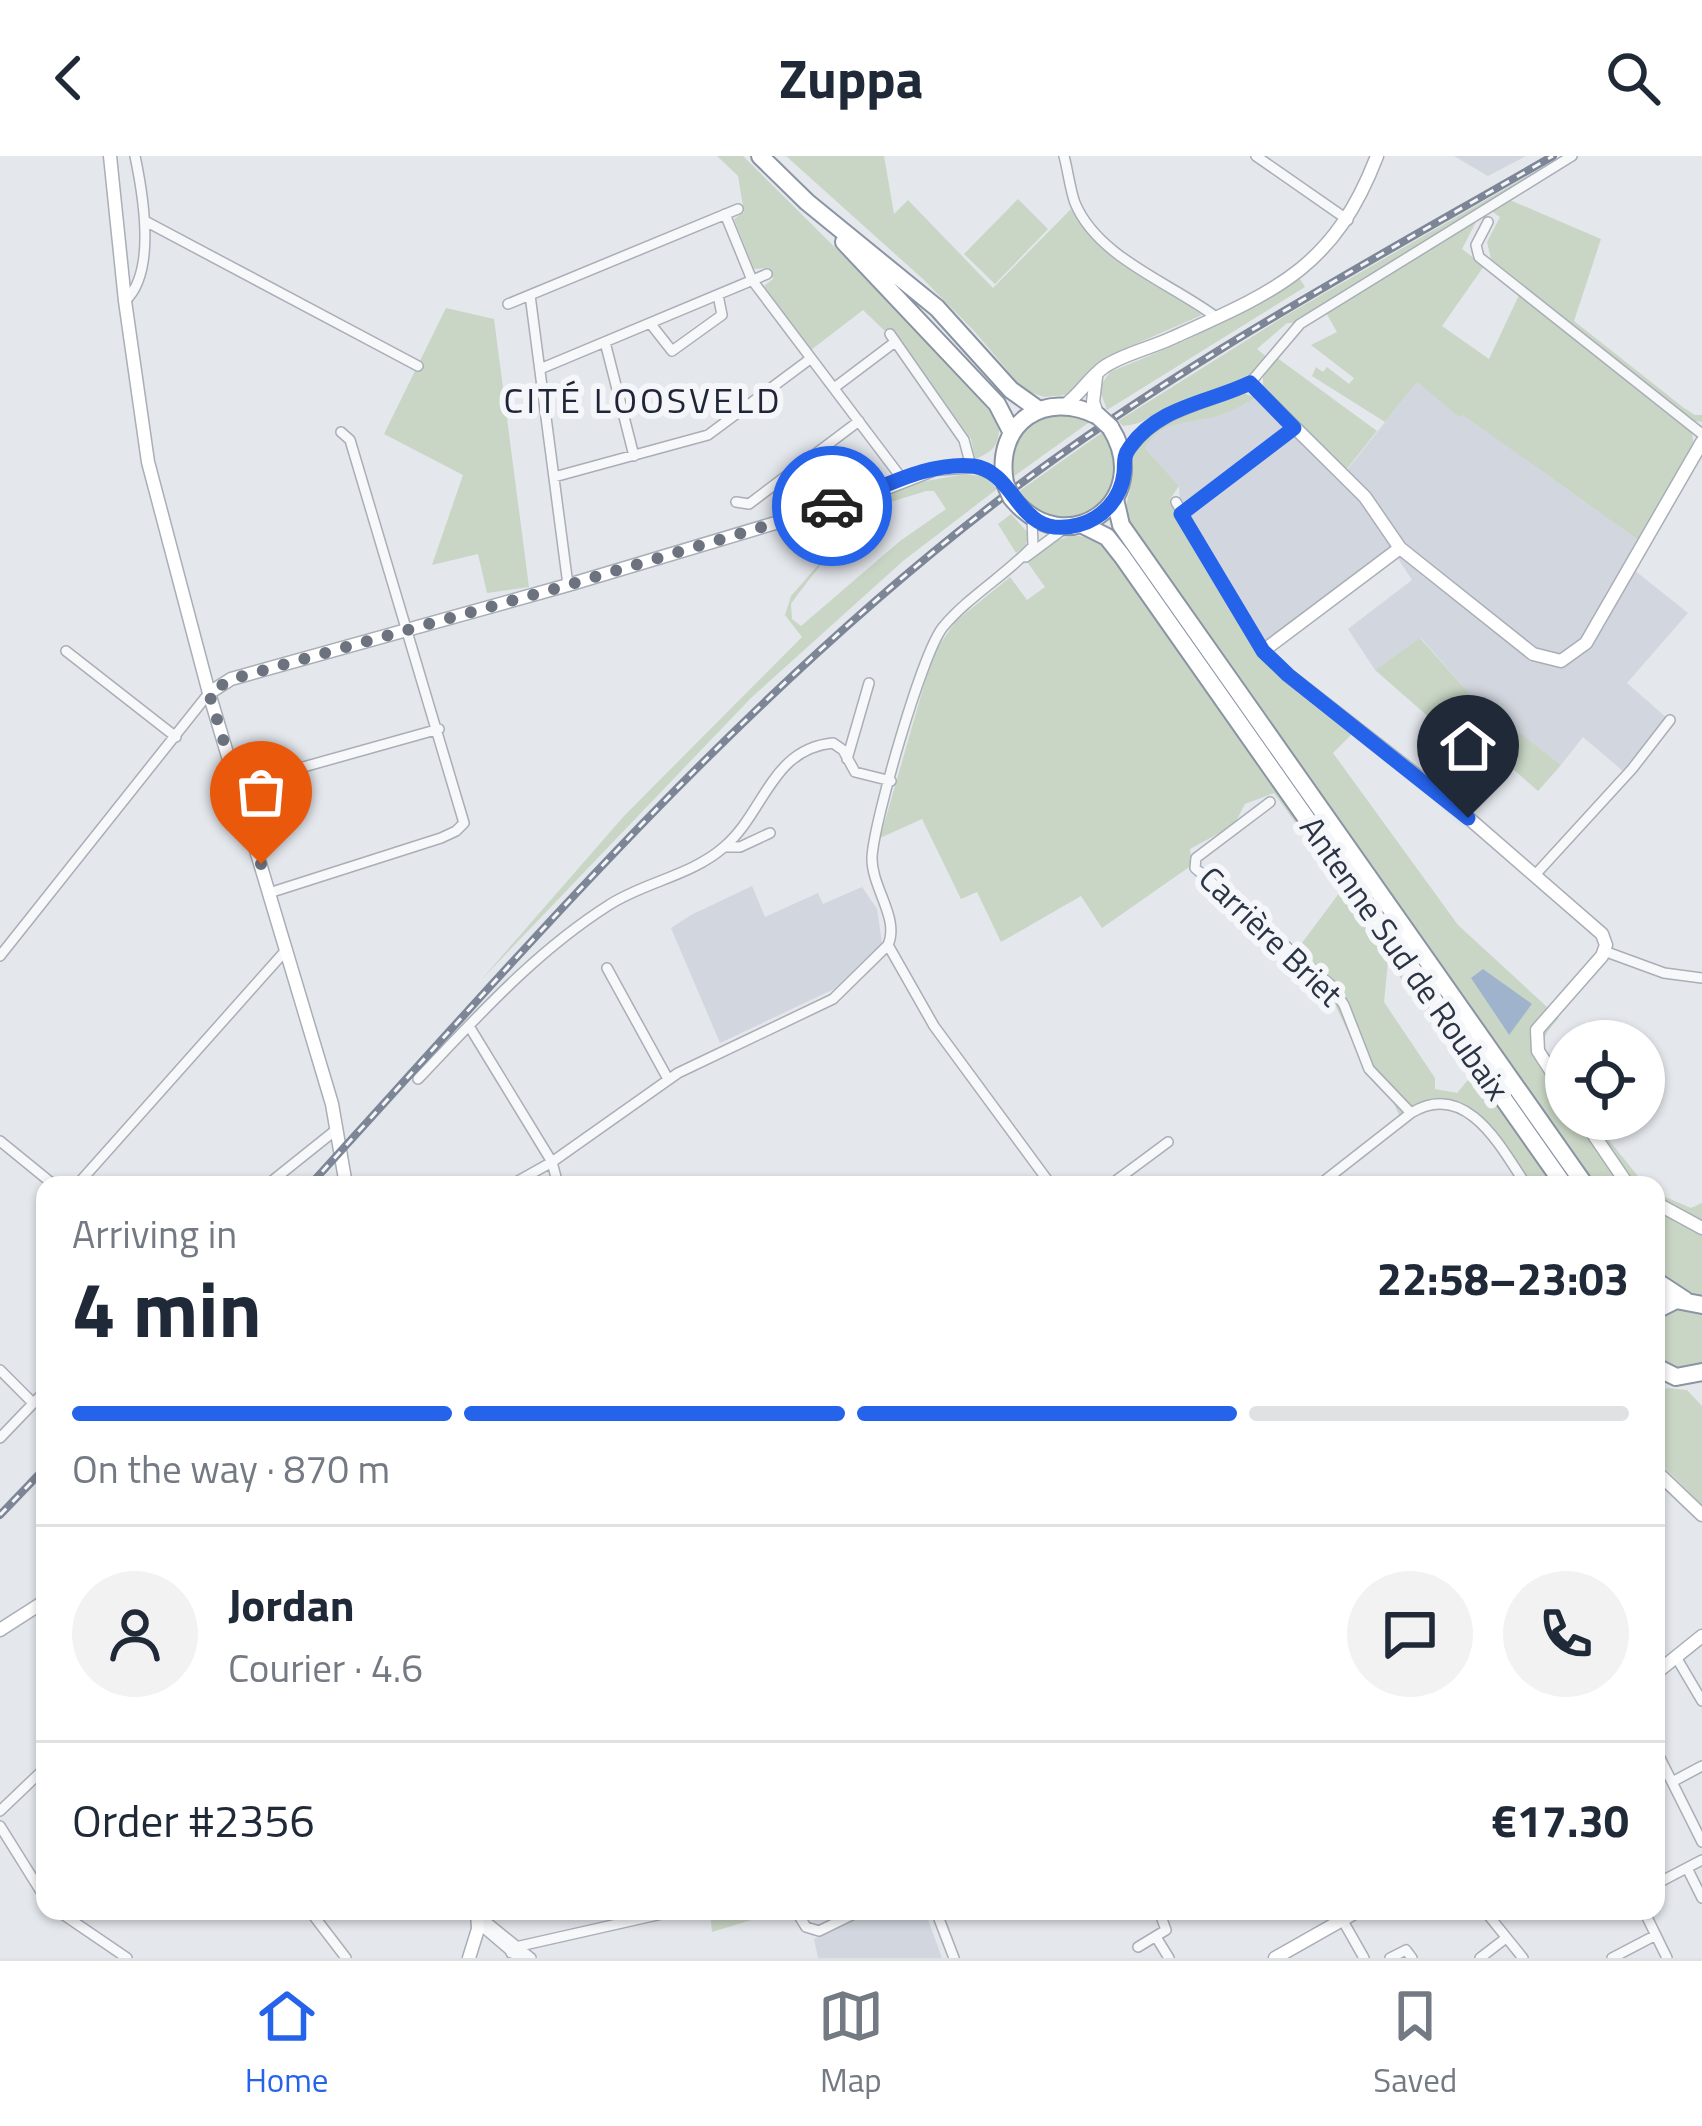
<!DOCTYPE html>
<meta charset="utf-8">
<style>
body{margin:0;font-family:"Titillium Web",sans-serif;background:#f2f2f3;color:#1f2937;height:100vh;display:flex;flex-direction:column;font-size:45px;white-space:nowrap}
*{box-sizing:border-box;margin:0}
p{font-size:39px;color:#747a83}
.icon{flex:none;width:66px;height:66px;fill:none;stroke:currentColor;stroke-width:2;stroke-linecap:round;stroke-linejoin:round}
.map{position:relative;flex:1;overflow:hidden}
.side{position:absolute;left:36px;top:1020px;width:1629px;height:744px;display:flex;flex-direction:column;background:#fff;border-radius:24px;box-shadow:0 3px 9px #0004}
.side>*{flex:none}
.fabs{position:absolute;left:1545px;top:864px;display:grid;gap:24px}
.fabs a{display:grid;place-items:center;width:120px;height:120px;border-radius:50%;background:#fff;box-shadow:0 3px 9px #0004;font-size:60px}
.pin{position:absolute;display:grid;place-items:center;width:102px;height:102px;color:#fff;margin:-123px -51px;border-radius:50% 50% 50% 0;rotate:-45deg;box-shadow:0 0 12px #0007}
.pin .icon{rotate:45deg}
.courier{position:absolute;display:grid;place-items:center;width:120px;height:120px;margin:-60px;border:9px solid #2563eb;border-radius:50%;background:#fff;color:#222;box-shadow:0 3px 15px #0007}
.head em{font-style:normal;font-weight:700}
.head div{display:flex;flex-direction:column-reverse}
.head{display:flex;align-items:center;justify-content:space-between;height:204px;padding:0 36px}
h1{font-size:78px;font-weight:700;line-height:90px}
.bar{display:grid;grid-template-columns:repeat(4,1fr);gap:18px 12px;align-content:center;height:144px;padding:0 36px}
.bar i{height:15px;border-radius:9px;background:#e0e1e3}
.bar .selected{background:#2563eb}
.bar p{grid-column:span 4}
.line{display:flex;align-items:center;gap:30px;padding:0 36px;border-top:3px solid #e0e1e3}
.line div{flex:1}
.round{display:grid;place-items:center;flex:none;width:126px;height:126px;border-radius:63px;background:#f2f2f3}
header{display:flex;justify-content:space-between;align-items:center;height:156px;padding:0 36px;background:#fff;font-size:54px;font-weight:700}
.tabs{display:flex;justify-content:space-around;align-items:center;height:168px;border-top:3px solid #e0e1e3;background:#fff;font-size:33px;color:#747a83}
.tabs a{display:grid;justify-items:center;gap:6px}
.tabs .selected{color:#2563eb}
.map>svg:first-child{display:block}
.built{fill:#d2d6de}
.green{fill:#c9d6c5;fill-rule:evenodd}
.water{fill:#9fb4cc}
.lines{fill:none;stroke-linecap:round;stroke-linejoin:round}
.street-casing{stroke:#a9aeb7;stroke-width:12}
.secondary-casing{stroke:#a9aeb7;stroke-width:15}
.highway-casing{stroke:#8b94a3;stroke-width:20}
.street{stroke:#f7f8fa;stroke-width:9}
.secondary{stroke:#fff;stroke-width:12}
.highway{stroke:#fff;stroke-width:16}
.rail-casing{stroke:#7d8696;stroke-width:8}
.rail{stroke:#f4f6f9;stroke-width:3;stroke-dasharray:9;stroke-linecap:butt}
.highway-bridge-casing{stroke:#8b94a3;stroke-width:20;stroke-linecap:butt}
.highway-bridge{stroke:#fff;stroke-width:16}
.done{stroke:#6c737f;stroke-width:12;stroke-dasharray:0 21.6}
.route{stroke:#2563eb;stroke-width:15}
.labels{text-anchor:middle;stroke-width:12;stroke-linejoin:round;paint-order:stroke}
.street-label{font-size:33px;fill:#2b3445;stroke:#f4f6f9}
.neighbourhood-label{font-size:36px;letter-spacing:3px;fill:#1d2536;stroke:#f4f6f9}
</style>
<header><svg class="icon" aria-label="back" viewBox="0 0 24 24"><path d="M15 5l-7 7 7 7"/></svg>Zuppa<svg class="icon" aria-label="search" viewBox="0 0 24 24"><circle cx="10" cy="10" r="6"/><path d="M15 15l6 6"/></svg></header>
<div class="map">
<svg width="1702" height="1802" viewBox="0 0 1702 1802">
<rect width="100%" height="100%" fill="#e4e7ec"/>
<path class="built" d="M 1454,0 L 1526,0 L 1488,20 Z
M 1417,226 L 1459,260 L 1462,258 L 1638,384 L 1634,414 L 1688,457 L 1627,527 L 1668,563 L 1644,607 L 1630,621 L 1583,581 L 1561,609 L 1477,546 L 1421,482 L 1375,514 L 1348,473 L 1412,424 L 1397,401 L 1268,485 L 1261,483 L 1180,350 L 1179,330 L 1145,292 L 1151,281 L 1174,267 L 1221,259 L 1256,242 L 1339,324 Z
M 752,730 L 765,761 L 818,737 L 823,748 L 862,731 L 877,753 L 882,787 L 834,833 L 720,887 L 671,772 L 691,759 Z
M 869,1755 L 925,1755 L 942,1802 L 818,1802 L 814,1783 Z"/>
<path class="green" d="M 717,0 L 743,0 L 901,157 L 999,265 C 1000,286 996,295 975,303 L 971,283 L 894,174 L 887,177 L 863,154 L 811,194 L 764,130 L 773,123 L 769,112 L 754,113 L 734,63 L 744,56 L 738,20 Z
M 786,0 L 884,0 L 894,58 L 908,44 L 993,132 L 1071,53 C 1105,112 1155,122 1202,159 L 1106,201 L 1066,239 L 1044,241 L 1024,234 L 975,176 L 924,124 Z
M 1562,0 L 1570,0 L 1322,151 L 1294,167 L 1287,167 L 1257,193 L 1268,202 C 1238,236 1211,230 1174,249 C 1154,258 1146,268 1123,270 L 1118,265 L 1285,160 Z
M 1505,42 L 1601,83 L 1574,165 L 1684,252 L 1695,259 L 1702,259 L 1702,266 L 1694,265 L 1491,103 L 1487,86 L 1500,61 L 1490,54 L 1479,60 L 1462,93 L 1484,110 L 1442,170 L 1489,203 L 1519,139 L 1692,277 L 1694,290 L 1638,384 L 1463,259 L 1459,261 L 1417,226 L 1385,266 L 1312,220 L 1316,211 L 1323,216 L 1327,211 L 1349,228 L 1354,222 L 1311,189 L 1337,176 L 1325,155 Z
M 1018,43 L 1048,73 L 995,128 L 964,98 Z
M 1300,123 L 1305,131 L 1107,254 L 1099,232 L 1110,216 L 1185,185 Z
M 446,152 L 494,163 L 529,431 L 487,437 L 478,398 L 432,409 L 463,319 L 384,278 Z
M 1276,201 L 1377,275 L 1346,314 L 1263,235 L 1263,221 Z
M 1244,237 L 1256,242 C 1245,247 1233,255 1221,259 C 1192,268 1162,262 1145,292 L 1179,330 L 1170,343 L 1265,503 L 1354,576 L 1333,597 L 1458,769 L 1559,862 C 1529,894 1550,890 1564,922 C 1569,933 1566,950 1566,963 L 1592,963 L 1645,1029 L 1592,1029 L 1127,367 C 1124,349 1130,338 1132,320 C 1133,314 1131,308 1133,301 C 1143,262 1210,246 1244,237 ZM 1472,823 L 1532,848 L 1509,878 L 1508,878 Z
M 1051,258 L 1072,258 L 1091,265 L 1013,321 C 1010,290 1021,270 1051,258 Z
M 1103,276 C 1138,321 1088,387 1039,356 C 1031,352 1024,342 1018,336 Z
M 966,318 L 987,321 L 997,333 L 903,405 L 751,542 L 481,824 L 624,660 L 802,481 L 785,459 L 791,440 L 877,342 L 903,329 ZM 926,335 L 934,335 L 946,353 L 900,385 L 801,470 L 792,463 L 791,448 C 811,420 845,377 873,356 C 887,345 909,341 926,335 Z
M 1011,358 L 1029,378 L 1025,391 L 1016,397 L 998,368 Z
M 1073,379 L 1101,384 L 1557,1029 L 1522,1029 C 1494,986 1465,928 1407,965 L 1399,959 L 1392,943 L 1369,920 L 1328,834 L 1293,799 L 1343,732 L 1274,637 L 1245,648 L 1234,669 L 1190,693 L 1192,709 L 1102,772 L 1081,740 L 1001,786 L 977,736 L 961,743 L 922,663 L 880,682 L 933,498 L 956,465 L 1010,421 L 1027,444 L 1045,431 L 1028,407 L 1058,384 ZM 1388,805 L 1472,919 L 1457,937 L 1435,933 L 1435,922 L 1384,846 Z
M 1420,482 L 1477,546 L 1439,570 L 1375,514 Z
M 1496,559 L 1561,609 L 1538,635 L 1478,582 Z
M 1656,1037 L 1691,1052 L 1702,1047 L 1702,1140 L 1678,1135 L 1656,1117 Z
M 1681,1151 L 1702,1159 L 1702,1207 L 1683,1215 L 1656,1201 L 1656,1165 L 1665,1156 Z
M 1669,1232 L 1687,1234 L 1702,1250 L 1702,1349 L 1656,1303 L 1656,1235 Z
M 710,1755 L 806,1755 L 761,1761 L 712,1776 Z"/>
<path class="water" d="M 1483,813 L 1532,848 L 1509,879 L 1471,822 Z"/>
<g class="lines">
<g class="street-casing">
<path id="street" d="M 1064,0 C 1068,15 1070,33 1075,47 C 1098,102 1171,127 1216,161
M 1256,0 L 1348,64
M 725,58 L 752,124 L 903,324
M 147,66 L 418,210
M 1488,66 L 1476,89 L 1479,101 L 1702,278
M 530,139 L 568,429
M 125,145 C 157,116 143,38 135,0
M 508,148 L 738,53
M 650,167 L 672,195 L 722,159 L 718,139
M 890,178 L 964,284 L 971,310
M 605,186 L 634,300
M 540,213 L 767,118
M 1250,227 L 1300,168 L 1572,0
M 834,232 L 895,186
M 554,321 L 708,279 L 810,203
M 736,346 L 749,348 L 859,265
M 1176,346 L 1263,495
M 1181,358 L 1294,272
M 1026,401 L 1065,372
M 66,495 L 176,581
M 847,603 L 869,527
M 239,629 L 439,573
M 1270,646 L 1196,702 L 1195,712 L 1331,829 L 1344,849 L 1369,913 L 1411,957 L 1319,1029
M 724,691 L 740,691 L 770,677
M 1535,719 L 1632,613 L 1670,564
M 269,737 L 441,682 L 456,675 L 464,667 L 350,284 L 341,276
M 888,789 C 900,762 871,731 872,701 C 874,665 922,497 943,471 C 969,440 1006,419 1033,390 L 1032,362
M 888,789 L 934,870 L 1051,1029
M 1604,795 L 1664,817 L 1702,822
M 0,800 L 209,537
M 607,812 L 668,923
M 469,870 L 552,1006 L 558,1029
M 418,923 C 478,860 535,796 609,749 C 644,726 691,720 724,691 C 765,656 771,593 833,587 L 843,594 L 855,616 L 891,625
M 1411,957 C 1466,923 1501,991 1526,1029
M 0,985 L 54,1029
M 77,1029 L 287,793
M 267,1029 L 337,973
M 511,1029 L 552,1006 L 678,917 L 833,843 L 888,789
M 1110,1029 L 1168,986
M 0,1214 L 33,1247
M 0,1282 L 45,1235
M 1676,1501 L 1702,1545
M 1656,1594 L 1702,1686
M 1672,1626 L 1702,1610
M 0,1655 L 45,1612
M 0,1670 L 45,1742
M 1687,1712 L 1702,1742
M 1656,1728 L 1702,1704
M 58,1755 L 127,1802
M 310,1755 L 346,1802
M 796,1755 L 806,1771 L 819,1775 L 860,1755
M 936,1755 L 954,1802
M 1485,1755 L 1523,1802
M 1644,1755 L 1667,1802
M 478,1759 L 531,1802
M 1343,1765 L 1364,1802
M 478,1767 L 519,1802
M 1156,1781 L 1169,1802
M 1138,1791 L 1166,1774 L 1159,1755
M 511,1797 L 520,1790 L 675,1755
M 1390,1802 L 1406,1794 L 1412,1802
M 1480,1802 L 1506,1782
M 1612,1802 L 1656,1779"/>
</g>
<g class="secondary-casing">
<path id="secondary" d="M 110,0 L 125,145 L 148,306 L 209,537 L 332,948 L 346,1029
M 1096,221 L 1093,246 L 1098,260
M 1065,249 C 1080,238 1090,221 1104,211 C 1123,198 1151,192 1172,182 C 1276,135 1334,112 1377,0
M 1124,301 C 1151,252 1204,249 1250,227 L 1365,341 L 1400,392 L 1533,498 L 1561,505 L 1586,487 L 1702,286
M 1400,392 L 1263,495 L 1288,519 L 1442,639 L 1602,778 L 1606,789 L 1602,800 L 1537,874 L 1538,895 L 1566,938
M 209,537 L 231,523 L 568,429 L 869,339 L 935,313 L 975,310 L 995,318 L 1005,327
M 1583,963 L 1628,1029
M 1656,1047 L 1702,1072
M 1656,1315 L 1702,1359
M 0,1474 L 45,1445
M 1656,1517 L 1702,1480
M 469,1802 L 478,1773 L 477,1755
M 1275,1802 L 1358,1755"/>
</g>
<g class="highway-casing">
<path id="highway" d="M 760,0 L 807,46 L 937,152 L 1011,234 L 1039,254
M 844,86 L 997,248 L 1012,277
M 1005,327 C 994,266 1045,233 1098,260
M 1011,341 C 1065,410 1157,345 1110,271
M 1115,343 L 1121,369 L 1585,1029
M 1081,368 L 1107,381 L 1122,400 L 1564,1029
M 1656,1125 L 1685,1144
M 1656,1154 L 1676,1144 L 1702,1149
M 1656,1211 L 1676,1221 L 1702,1216"/>
</g>
<use href="#street" class="street"/>
<use href="#secondary" class="secondary"/>
<use href="#highway" class="highway"/>
<g class="rail-casing">
<path id="rail" d="M 310,1029 C 525,793 737,546 991,350 C 1166,215 1362,110 1553,0
M 0,1359 L 45,1312"/>
</g>
<use href="#rail" class="rail"/>
<g class="highway-bridge-casing">
<path id="highway-bridge" d="M 1098,260 L 1110,271
M 1005,327 L 1011,341"/>
</g>
<use href="#highway-bridge" class="highway-bridge"/>
</g>
<g class="lines">
<path class="done" d="M 261,708 L 209,537 L 232,523 L 568,429 L 832,350"/>
<path class="route" d="M 832,350 C 876,336 925,305 973,310 C 1019,316 1016,385 1078,369 C 1102,363 1121,343 1124,317 C 1125,307 1123,300 1130,291 C 1159,250 1208,247 1250,227 L 1294,272 L 1181,358 L 1263,495 L 1288,519 L 1468,662"/>
</g>
<g class="labels">
<g class="street-label">
<text transform="translate(1271 780) rotate(44)" y="12">Carrière Briet</text>
<text transform="translate(1405 802) rotate(55)" y="12">Antenne Sud de Roubaix</text>
</g>
<g class="neighbourhood-label">
<text x="643" y="257">CITÉ LOOSVELD</text>
</g>
</g>
</svg>
<div class="fabs">
<a><svg class="icon" aria-label="locate" viewBox="0 0 24 24"><circle cx="12" cy="12" r="6"/><path d="M12 2v4M12 18v4M2 12h4M18 12h4"/></svg></a>
</div>
<div class="pin" style="left:261px;top:708px;background:#ea580c"><svg class="icon" aria-label="bag" viewBox="0 0 24 24"><path d="M5 8h14l-1 12H6zM9 8a3 3 0 0 1 6 0"/></svg></div>
<div class="pin" style="left:1468px;top:662px;background:#1f2937"><svg class="icon" aria-label="home" viewBox="0 0 24 24"><path d="M3 11l9-7 9 7M6 9v11h12V9"/></svg></div>
<div class="courier" style="left:832px;top:350px"><svg class="icon" aria-label="car" viewBox="0 0 24 24"><path d="M5 17H2v-5l4-1 3-4h7l3 4 3 1v5h-3M9 17h6M6 11h13"/><circle cx="7" cy="17" r="2"/><circle cx="17" cy="17" r="2"/></svg></div>
<section class="side">
<div class="head"><div><h1>4 min</h1><p>Arriving in</p></div><em>22:58–23:03</em></div>
<div class="bar"><i class="selected"></i><i class="selected"></i><i class="selected"></i><i></i><p>On the way · 870 m</p></div>
<div class="line" style="height:216px"><a class="round"><svg class="icon" aria-label="person" viewBox="0 0 24 24"><circle cx="12" cy="8" r="4"/><path d="M4 21q1-7 8-7t8 7"/></svg></a><div><b>Jordan</b><p>Courier · 4.6</p></div><a class="round"><svg class="icon" aria-label="chat" viewBox="0 0 24 24"><path d="M4 5h16v11H9l-5 4z"/></svg></a><a class="round"><svg class="icon" aria-label="phone" viewBox="0 0 24 24"><path d="M5 4h4l2 5-3 2q2 4 5 5l2-3 5 2v4C11 20 4 13 5 4z"/></svg></a></div>
<div class="line" style="height:156px"><div>Order #2356</div><b>€17.30</b></div>
</section>
</div>
<nav class="tabs">
<a class="selected"><svg class="icon" aria-label="home" viewBox="0 0 24 24"><path d="M3 11l9-7 9 7M6 9v11h12V9"/></svg>Home</a>
<a><svg class="icon" aria-label="map" viewBox="0 0 24 24"><path d="M3 6l6-2 6 2 6-2v14l-6 2-6-2-6 2zM9 4v14M15 6v14"/></svg>Map</a>
<a><svg class="icon" aria-label="saved" viewBox="0 0 24 24"><path d="M7 4h10v16l-5-4-5 4z"/></svg>Saved</a>
</nav>
